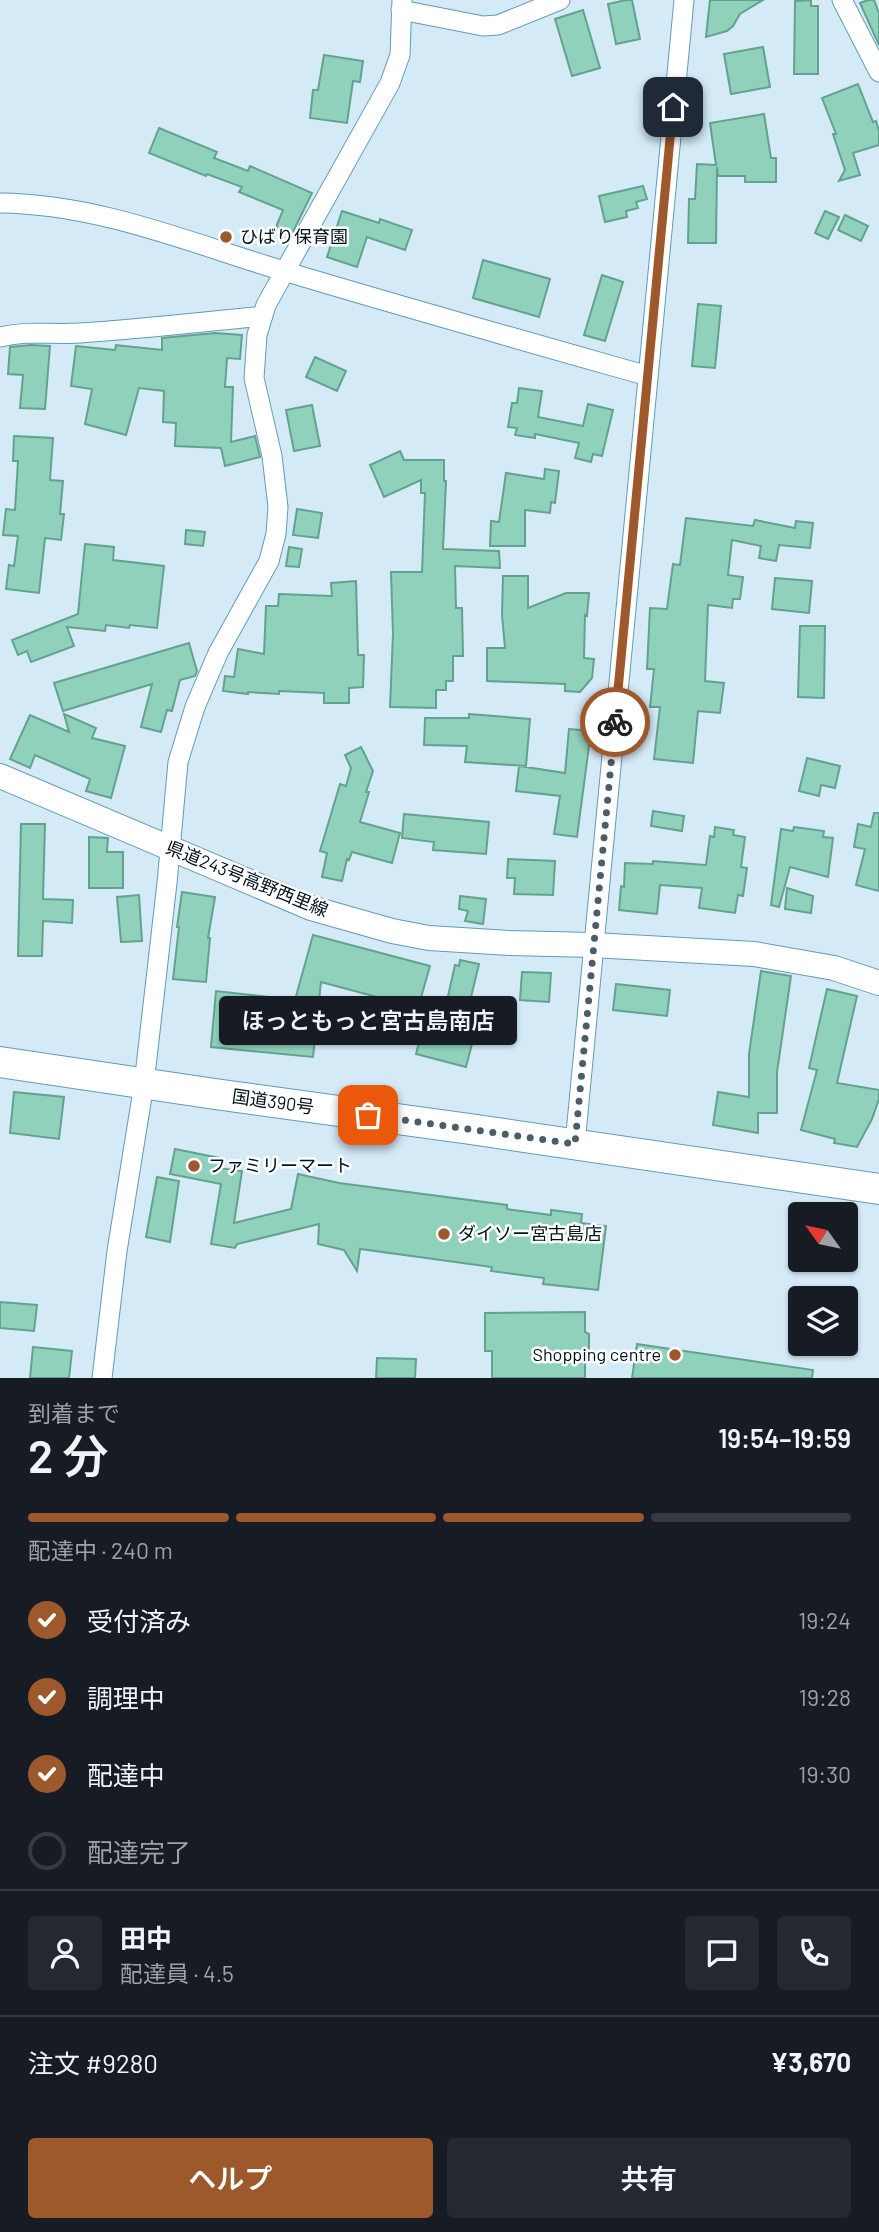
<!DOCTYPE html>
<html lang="ja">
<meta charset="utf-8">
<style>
body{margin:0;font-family:Barlow,"Noto Sans JP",sans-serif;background:#242831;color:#f1f3f6;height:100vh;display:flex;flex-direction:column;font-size:26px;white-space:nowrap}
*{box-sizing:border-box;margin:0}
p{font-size:23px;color:#9ea1a6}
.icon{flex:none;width:38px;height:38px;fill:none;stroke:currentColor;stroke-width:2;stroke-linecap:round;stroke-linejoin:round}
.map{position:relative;height:1378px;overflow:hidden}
.details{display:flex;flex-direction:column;background:#171b24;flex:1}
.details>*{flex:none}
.needle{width:46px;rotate:303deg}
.controls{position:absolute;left:788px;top:1202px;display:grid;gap:14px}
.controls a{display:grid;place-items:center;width:70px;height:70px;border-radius:7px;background:#171b24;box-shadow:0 2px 5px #0004;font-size:35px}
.pin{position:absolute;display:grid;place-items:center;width:60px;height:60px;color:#fff;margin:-30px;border-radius:14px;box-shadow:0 4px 10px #0006}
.courier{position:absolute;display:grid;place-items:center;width:70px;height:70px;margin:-35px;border:5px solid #9d592b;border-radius:50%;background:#fff;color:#222;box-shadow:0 2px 9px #0007}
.bubble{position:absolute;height:49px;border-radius:7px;background:#171b24;box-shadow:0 2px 5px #0004;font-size:23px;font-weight:600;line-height:49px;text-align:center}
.summary em{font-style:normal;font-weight:600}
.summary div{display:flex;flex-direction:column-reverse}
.summary{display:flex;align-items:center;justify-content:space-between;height:119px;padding:0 28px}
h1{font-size:46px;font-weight:600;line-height:52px}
.bar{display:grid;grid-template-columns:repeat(4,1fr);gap:10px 7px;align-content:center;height:84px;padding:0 28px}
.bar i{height:9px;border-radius:5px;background:#363941}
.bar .on{background:#9d592b}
.bar p{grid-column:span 4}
.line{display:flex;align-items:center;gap:18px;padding:0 28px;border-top:2px solid #363941}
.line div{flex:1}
.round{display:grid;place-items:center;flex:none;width:74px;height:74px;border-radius:7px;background:#242831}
ol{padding:0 28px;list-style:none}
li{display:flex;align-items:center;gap:21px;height:77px}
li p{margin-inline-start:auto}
li .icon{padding:7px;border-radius:50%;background:#9d592b;color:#fff;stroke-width:4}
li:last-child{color:#9ea1a6}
li i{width:38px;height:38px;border:4px solid #363941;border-radius:50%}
.cta{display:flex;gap:14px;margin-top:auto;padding:14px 28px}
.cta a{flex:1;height:80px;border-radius:7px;background:#9d592b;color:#fff;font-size:28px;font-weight:600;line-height:80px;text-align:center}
.cta a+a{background:#242831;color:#f1f3f6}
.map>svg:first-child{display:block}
.building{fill:#90d1bc;stroke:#62a28e;stroke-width:2}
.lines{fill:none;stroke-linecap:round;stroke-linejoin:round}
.minor-casing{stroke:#629ab7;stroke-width:21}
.major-casing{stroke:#629ab7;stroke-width:26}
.highway-casing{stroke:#629ab7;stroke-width:32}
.minor{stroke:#fff;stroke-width:19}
.major{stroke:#fff;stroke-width:24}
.highway{stroke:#fff;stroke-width:30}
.done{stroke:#4a5d68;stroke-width:7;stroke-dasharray:0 12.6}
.route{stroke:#9d592b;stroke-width:9}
.poi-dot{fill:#9d592b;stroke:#fff;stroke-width:2.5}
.labels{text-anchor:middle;stroke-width:5;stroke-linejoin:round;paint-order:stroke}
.poi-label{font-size:18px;fill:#00111b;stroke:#fff;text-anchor:start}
.street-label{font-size:18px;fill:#00111b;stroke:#fff}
</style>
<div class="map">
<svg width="879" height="1378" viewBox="0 0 879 1378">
<rect width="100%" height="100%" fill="#d4ebf7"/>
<path class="building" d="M 626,0 L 632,0 L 640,39 L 616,44 L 608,4 Z
M 710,0 L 763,0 L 740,14 L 733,26 L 727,31 L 706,37 Z
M 811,0 L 811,6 L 818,6 L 818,74 L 794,74 L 795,1 Z
M 868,0 L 874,0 L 879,13 L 879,45 L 860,3 Z
M 583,10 L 600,68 L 572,76 L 555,19 Z
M 763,47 L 770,87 L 731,94 L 724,54 Z
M 324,55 L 363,61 L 360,82 L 353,81 L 347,123 L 310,118 L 313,90 L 318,90 Z
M 858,84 L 873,122 L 876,121 L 879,131 L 879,145 L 853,153 L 860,175 L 839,181 L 845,170 L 833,134 L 836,134 L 822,98 Z
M 764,114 L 771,158 L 776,158 L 776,182 L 745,182 L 745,176 L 718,176 L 717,167 L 716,243 L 688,243 L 689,199 L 695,199 L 697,164 L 716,165 L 710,123 Z
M 159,128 L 217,152 L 214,158 L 248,171 L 250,166 L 312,193 L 292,234 L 276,227 L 283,210 L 239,192 L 242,187 L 207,174 L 206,176 L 149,153 Z
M 643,186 L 647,199 L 636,202 L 638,208 L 626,211 L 627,217 L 605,222 L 599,196 Z
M 342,211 L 379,223 L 380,219 L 412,230 L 405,250 L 367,237 L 357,267 L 327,257 Z
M 825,211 L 839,217 L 828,239 L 815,233 Z
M 845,215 L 868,226 L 861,241 L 838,230 Z
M 483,260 L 550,279 L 539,317 L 473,298 Z
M 602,275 L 623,282 L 605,341 L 584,335 Z
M 698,304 L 721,306 L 715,368 L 692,366 Z
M 215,333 L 242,335 L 240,359 L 227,358 L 225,387 L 233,387 L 231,442 L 255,436 L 260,457 L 225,466 L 221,448 L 175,446 L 176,423 L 163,422 L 164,391 L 139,388 L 126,435 L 85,424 L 92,389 L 71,386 L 76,346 L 115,350 L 116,345 L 162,350 L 162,338 Z
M 31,345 L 50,346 L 45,409 L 20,408 L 23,375 L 8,374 L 10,347 Z
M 315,357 L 346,371 L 337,391 L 306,377 Z
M 519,388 L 542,391 L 538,417 L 583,426 L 588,404 L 613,410 L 602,456 L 593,454 L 591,462 L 575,458 L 579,443 L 535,434 L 535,438 L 515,435 L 517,428 L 508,427 L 512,403 L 517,403 Z
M 312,405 L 320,446 L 294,451 L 286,410 Z
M 14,436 L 53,438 L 50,480 L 63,481 L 60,514 L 64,514 L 61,540 L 45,538 L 39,593 L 6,589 L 9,565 L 14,566 L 18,536 L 3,535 L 6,509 L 15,510 L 18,461 L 13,461 Z
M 400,451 L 404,460 L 444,460 L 444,481 L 446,481 L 443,549 L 499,551 L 500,568 L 455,566 L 456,608 L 462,608 L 463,656 L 453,656 L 453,681 L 446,681 L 446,690 L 436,690 L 436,708 L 390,707 L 393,634 L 391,572 L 422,572 L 425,493 L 421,493 L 421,480 L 384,497 L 370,465 Z
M 545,469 L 559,471 L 555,503 L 551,502 L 550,513 L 525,510 L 525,546 L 490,546 L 491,521 L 499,522 L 506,473 L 544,479 Z
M 297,509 L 322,513 L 318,538 L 293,535 Z
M 686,518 L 753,526 L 755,520 L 795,528 L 796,521 L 813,523 L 810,548 L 779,545 L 776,561 L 759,558 L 761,546 L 732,540 L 728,575 L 743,577 L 740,599 L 733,599 L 732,608 L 708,605 L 705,681 L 724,683 L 720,713 L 698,711 L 693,763 L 654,759 L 660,707 L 650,707 L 654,669 L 647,669 L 650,608 L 667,609 L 673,564 L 680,565 Z
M 186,530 L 205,532 L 203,546 L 185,544 Z
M 85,544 L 114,547 L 113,560 L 164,566 L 157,628 L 130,625 L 129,628 L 106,625 L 105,631 L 67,627 L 74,646 L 31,662 L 27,651 L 18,655 L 12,640 L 78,614 Z
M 289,547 L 302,549 L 299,567 L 286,566 Z
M 503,576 L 528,576 L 528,608 L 566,593 L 589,593 L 587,616 L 585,615 L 584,658 L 594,659 L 592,678 L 580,692 L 565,691 L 565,684 L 487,681 L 487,648 L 505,648 L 502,615 Z
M 775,578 L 812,581 L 809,613 L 772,609 Z
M 356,581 L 358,655 L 364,655 L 363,687 L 349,688 L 349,703 L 324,703 L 324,693 L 279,691 L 279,694 L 248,692 L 248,694 L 223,691 L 225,676 L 234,677 L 238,649 L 264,654 L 266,606 L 278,606 L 279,594 L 332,596 L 331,583 Z
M 800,626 L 825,626 L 824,698 L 798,697 Z
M 189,643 L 197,671 L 195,676 L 180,680 L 172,711 L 167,710 L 161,732 L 141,727 L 152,684 L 63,711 L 54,683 Z
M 64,714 L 96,728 L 92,738 L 125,746 L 111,798 L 86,791 L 90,779 L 35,755 L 30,768 L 10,759 L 30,715 L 69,732 Z
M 469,714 L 530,719 L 526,766 L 465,762 L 467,746 L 424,745 L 425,718 L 469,718 Z
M 569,729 L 591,731 L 577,837 L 554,834 L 560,796 L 516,791 L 519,766 L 565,773 Z
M 361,747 L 373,771 L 366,792 L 369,792 L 360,822 L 400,833 L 392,863 L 352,852 L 349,860 L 347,859 L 342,881 L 322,877 L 327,853 L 320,851 L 340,784 L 346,786 L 351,768 L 345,755 Z
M 807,758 L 840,766 L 835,788 L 821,785 L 819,796 L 799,791 Z
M 653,811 L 684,816 L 682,831 L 651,826 Z
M 874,813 L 879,813 L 879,891 L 856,885 L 865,849 L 854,847 L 858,824 L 871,827 Z
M 404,814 L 489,822 L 486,854 L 433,850 L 434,842 L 402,838 Z
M 21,824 L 45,824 L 43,899 L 73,900 L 72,923 L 43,921 L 42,956 L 18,956 Z
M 715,827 L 734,830 L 733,835 L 745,837 L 741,867 L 747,868 L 743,896 L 738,895 L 735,913 L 699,908 L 702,888 L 660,885 L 657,914 L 619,910 L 621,886 L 624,887 L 625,863 L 653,864 L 653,861 L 706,865 L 710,836 L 714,837 Z
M 794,827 L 824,831 L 823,837 L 833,838 L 828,877 L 790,867 L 779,907 L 771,905 L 781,829 L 793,831 Z
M 89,837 L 108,838 L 107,852 L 123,852 L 123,888 L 89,888 Z
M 508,859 L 555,861 L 553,895 L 514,894 L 515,878 L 507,878 Z
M 787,888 L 813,896 L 811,913 L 785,909 Z
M 182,892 L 215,897 L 208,938 L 210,938 L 206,982 L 173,979 L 179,927 L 177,927 Z
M 139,895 L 142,941 L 121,942 L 117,897 Z
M 460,896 L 486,899 L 483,924 L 465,921 L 468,911 L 459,909 Z
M 313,935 L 430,966 L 418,1008 L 321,982 L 313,1057 L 211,1047 L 216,991 L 295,1000 Z
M 460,960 L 479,964 L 467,1014 L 479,1017 L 466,1067 L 416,1054 L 425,1019 L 442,1023 L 455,965 L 459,966 Z
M 761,971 L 791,976 L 777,1072 L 777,1113 L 758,1113 L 758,1133 L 713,1125 L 718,1092 L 749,1097 L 749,1054 Z
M 522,972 L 551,973 L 549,1002 L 520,1000 Z
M 616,984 L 670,990 L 667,1016 L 613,1010 Z
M 827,989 L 857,996 L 837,1083 L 879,1090 L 879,1099 L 872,1119 L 857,1147 L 834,1143 L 835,1139 L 801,1130 L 817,1070 L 809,1068 Z
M 14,1092 L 64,1097 L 59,1139 L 10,1133 Z
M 175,1149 L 220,1158 L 218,1168 L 242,1171 L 234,1223 L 291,1209 L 298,1174 L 339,1183 L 507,1205 L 507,1209 L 551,1215 L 551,1210 L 582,1214 L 581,1223 L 606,1226 L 598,1290 L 543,1284 L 544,1278 L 491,1271 L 492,1267 L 360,1249 L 357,1271 L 344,1250 L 318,1244 L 319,1224 L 237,1244 L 235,1248 L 211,1244 L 221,1184 L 170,1174 Z
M 157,1177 L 179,1181 L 170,1242 L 146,1237 Z
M 0,1302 L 37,1305 L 34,1331 L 0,1328 Z
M 585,1312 L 585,1332 L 589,1334 L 589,1350 L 585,1350 L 585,1378 L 492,1378 L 492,1351 L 485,1351 L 485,1313 Z
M 637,1344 L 813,1370 L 812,1378 L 632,1378 Z
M 33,1347 L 72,1351 L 69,1378 L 30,1378 Z
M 377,1358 L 416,1359 L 415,1378 L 376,1378 Z"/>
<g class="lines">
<g class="minor-casing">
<path id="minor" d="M 842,0 L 879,72
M 401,10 L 483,26 L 498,25 L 560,0
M 0,203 C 100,204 193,244 287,272 C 407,308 528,342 648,376
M 0,337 C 29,330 52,335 80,333 C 141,329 202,322 263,316
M 575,1144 L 684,0
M 102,1378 L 117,1251 L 144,1084 L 167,883 L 178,762 L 195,707 L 218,653 L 269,561 L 276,534 L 278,507 L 272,456 L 254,378 L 257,335 L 266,305 L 390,83 L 400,55 L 402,0"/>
</g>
<g class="major-casing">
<path id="major" d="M 0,776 L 311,908 L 392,931 L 429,938 L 510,943 L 593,945 L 754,954 L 834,968 L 879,983"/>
</g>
<g class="highway-casing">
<path id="highway" d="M 0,1062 L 215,1094 L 470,1129 L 879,1189"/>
</g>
<use href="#minor" class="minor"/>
<use href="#major" class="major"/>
<use href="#highway" class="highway"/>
</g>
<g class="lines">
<path class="done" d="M 368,1115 L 575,1144 L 615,722"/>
<path class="route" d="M 615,722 L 673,107"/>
</g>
<g class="poi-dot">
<circle cx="226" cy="237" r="7"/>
<circle cx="194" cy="1166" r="7"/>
<circle cx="444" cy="1234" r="7"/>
<circle cx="675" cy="1355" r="7"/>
</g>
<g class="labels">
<g class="poi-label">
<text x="240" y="243">ひばり保育園</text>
<text x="208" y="1172">ファミリーマート</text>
<text x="458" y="1240">ダイソー宮古島店</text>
<text x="661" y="1361" text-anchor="end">Shopping centre</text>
</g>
<g class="street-label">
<text transform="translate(247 879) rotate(22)" y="6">県道243号高野西里線</text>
<text transform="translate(273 1102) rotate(8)" y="6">国道390号</text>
</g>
</g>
</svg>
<div class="controls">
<a><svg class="needle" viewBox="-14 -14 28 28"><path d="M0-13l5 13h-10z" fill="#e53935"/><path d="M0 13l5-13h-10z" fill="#9ea1a6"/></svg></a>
<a><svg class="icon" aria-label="layers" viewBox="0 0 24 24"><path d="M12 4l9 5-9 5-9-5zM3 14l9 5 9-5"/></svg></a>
</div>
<div class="pin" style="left:368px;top:1115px;background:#ea580c"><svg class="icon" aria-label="bag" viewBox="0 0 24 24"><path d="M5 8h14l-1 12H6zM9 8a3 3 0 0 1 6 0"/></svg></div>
<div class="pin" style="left:673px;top:107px;background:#1f2937"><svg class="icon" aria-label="home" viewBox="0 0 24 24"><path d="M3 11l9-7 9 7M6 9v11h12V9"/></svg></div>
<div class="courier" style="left:615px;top:722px"><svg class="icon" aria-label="bike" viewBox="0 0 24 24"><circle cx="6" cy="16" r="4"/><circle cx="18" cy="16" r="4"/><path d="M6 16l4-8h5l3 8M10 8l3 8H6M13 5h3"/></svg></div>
<div class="bubble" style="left:219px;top:996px;width:298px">ほっともっと宮古島南店</div>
</div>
<section class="details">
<div class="summary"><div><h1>2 分</h1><p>到着まで</p></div><em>19:54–19:59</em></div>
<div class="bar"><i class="on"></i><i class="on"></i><i class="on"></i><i></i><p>配達中 · 240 m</p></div>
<ol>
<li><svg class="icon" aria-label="check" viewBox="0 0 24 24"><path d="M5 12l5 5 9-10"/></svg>受付済み<p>19:24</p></li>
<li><svg class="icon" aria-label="check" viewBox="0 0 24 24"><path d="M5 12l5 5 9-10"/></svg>調理中<p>19:28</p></li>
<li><svg class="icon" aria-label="check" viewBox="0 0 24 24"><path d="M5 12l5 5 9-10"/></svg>配達中<p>19:30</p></li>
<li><i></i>配達完了</li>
</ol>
<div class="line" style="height:126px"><a class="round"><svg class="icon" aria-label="person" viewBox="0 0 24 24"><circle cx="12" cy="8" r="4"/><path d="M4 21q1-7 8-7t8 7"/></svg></a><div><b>田中</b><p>配達員 · 4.5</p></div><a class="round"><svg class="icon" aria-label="chat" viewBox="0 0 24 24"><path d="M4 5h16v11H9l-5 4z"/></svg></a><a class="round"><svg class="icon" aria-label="phone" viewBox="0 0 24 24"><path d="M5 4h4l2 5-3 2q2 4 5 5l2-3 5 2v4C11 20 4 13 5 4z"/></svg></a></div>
<div class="line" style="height:91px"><div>注文 #9280</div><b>¥3,670</b></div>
<div class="cta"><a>ヘルプ</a><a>共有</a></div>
</section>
